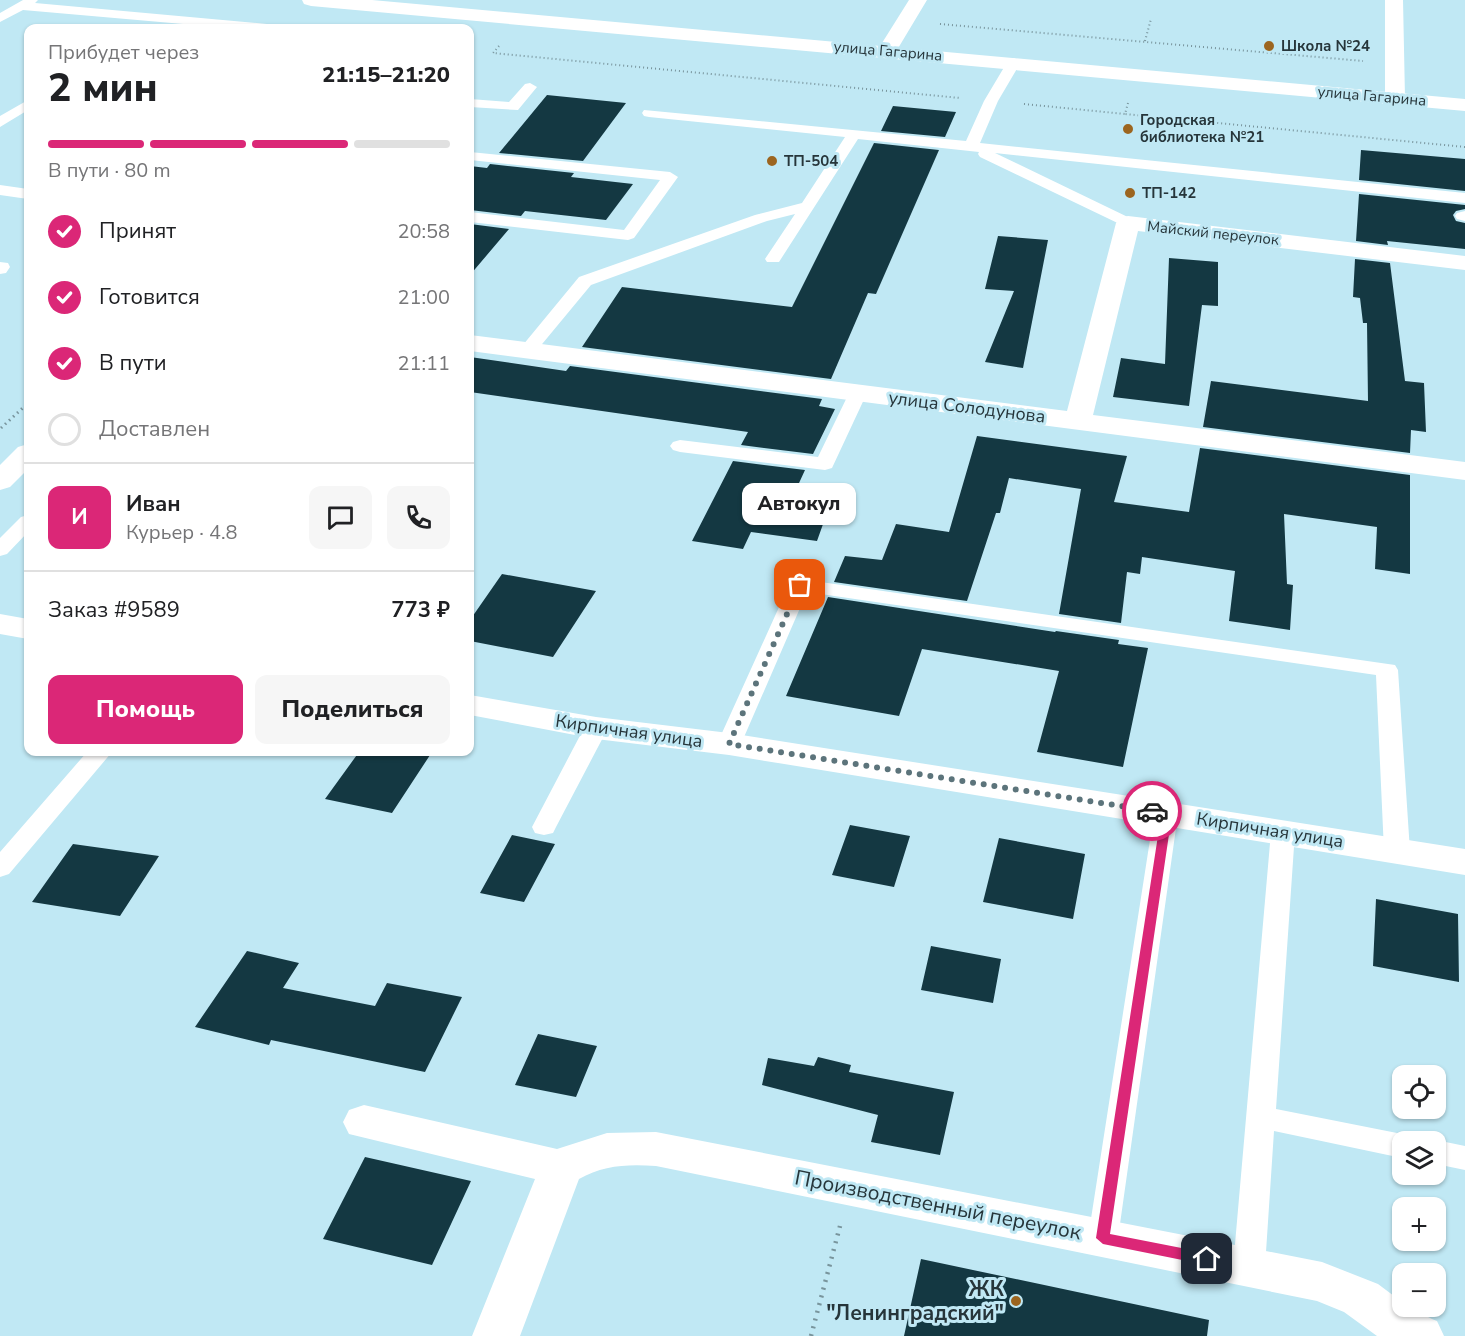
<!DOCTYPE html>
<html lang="ru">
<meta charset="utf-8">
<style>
body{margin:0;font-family:"Nunito Sans",sans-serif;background:#f6f6f6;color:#202124;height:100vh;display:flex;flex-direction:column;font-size:22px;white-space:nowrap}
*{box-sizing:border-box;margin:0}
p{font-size:20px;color:#757577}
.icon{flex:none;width:33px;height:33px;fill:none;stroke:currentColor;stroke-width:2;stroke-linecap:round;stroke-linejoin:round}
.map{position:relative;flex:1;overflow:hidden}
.drawer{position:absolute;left:24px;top:24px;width:450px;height:732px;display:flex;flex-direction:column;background:#fff;border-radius:12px;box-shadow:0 2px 4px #0004}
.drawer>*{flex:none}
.buttons{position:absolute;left:1392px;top:1065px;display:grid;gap:12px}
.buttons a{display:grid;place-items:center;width:54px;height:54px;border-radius:12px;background:#fff;box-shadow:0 2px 4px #0004;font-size:30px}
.pin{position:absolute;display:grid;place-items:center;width:51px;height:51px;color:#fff;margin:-26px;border-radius:12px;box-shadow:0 3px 9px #0006}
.courier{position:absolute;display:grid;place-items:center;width:60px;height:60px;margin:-30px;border:4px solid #db2777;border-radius:50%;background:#fff;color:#222;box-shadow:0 2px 8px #0007}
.bubble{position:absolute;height:42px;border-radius:12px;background:#fff;box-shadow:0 2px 4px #0004;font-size:20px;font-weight:800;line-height:42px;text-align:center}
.overview em{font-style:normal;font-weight:800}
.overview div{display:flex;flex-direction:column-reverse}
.overview{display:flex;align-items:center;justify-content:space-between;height:102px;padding:0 24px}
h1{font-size:39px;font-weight:800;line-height:45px}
.bar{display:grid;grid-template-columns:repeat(4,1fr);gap:9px 6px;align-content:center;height:72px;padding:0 24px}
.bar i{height:8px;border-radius:4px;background:#e0e0e0}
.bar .current{background:#db2777}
.bar p{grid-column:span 4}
.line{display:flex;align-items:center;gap:15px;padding:0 24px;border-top:2px solid #e0e0e0}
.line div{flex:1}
.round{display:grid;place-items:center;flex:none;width:63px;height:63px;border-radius:12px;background:#f6f6f6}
ol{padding:0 24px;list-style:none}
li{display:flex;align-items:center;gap:18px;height:66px}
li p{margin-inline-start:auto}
li .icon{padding:6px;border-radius:50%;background:#db2777;color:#fff;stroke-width:4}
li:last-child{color:#757577}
li i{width:33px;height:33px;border:3px solid #e0e0e0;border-radius:50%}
.button{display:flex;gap:12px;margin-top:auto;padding:12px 24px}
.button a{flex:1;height:69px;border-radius:12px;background:#db2777;color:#fff;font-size:24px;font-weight:800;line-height:69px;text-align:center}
.button a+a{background:#f6f6f6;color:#202124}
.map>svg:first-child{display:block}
.building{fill:#143842}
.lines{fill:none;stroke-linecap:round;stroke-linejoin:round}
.path-far2{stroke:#78949c;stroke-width:2;stroke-dasharray:1 3;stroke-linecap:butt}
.path-far1{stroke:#78949c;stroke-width:3;stroke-dasharray:1.5 4;stroke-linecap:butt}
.path{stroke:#78949c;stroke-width:4.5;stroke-dasharray:2 6;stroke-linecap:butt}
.service{fill:#fff;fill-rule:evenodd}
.minor{fill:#fff;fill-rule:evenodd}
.tertiary{fill:#fff;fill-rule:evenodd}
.route{fill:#db2777}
.done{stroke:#5c747b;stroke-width:6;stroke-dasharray:0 10.8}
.poi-dot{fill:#9c651f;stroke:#c0e8f4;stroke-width:2}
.labels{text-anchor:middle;stroke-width:6;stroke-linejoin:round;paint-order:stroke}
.far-poi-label{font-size:15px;font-weight:bold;fill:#26353a;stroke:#c0e8f4;text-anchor:start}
.far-street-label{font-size:15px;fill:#26353a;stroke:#c0e8f4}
.street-label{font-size:18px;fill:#26353a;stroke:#c0e8f4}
.near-street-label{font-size:21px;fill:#26353a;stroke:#c0e8f4}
.near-poi-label{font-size:21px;font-weight:bold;fill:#26353a;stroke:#c0e8f4;text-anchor:end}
</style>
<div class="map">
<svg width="1465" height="1336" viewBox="0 0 1465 1336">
<rect width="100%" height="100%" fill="#c0e8f4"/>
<path class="building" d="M 547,95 L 626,103 L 583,161 L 499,153 Z
M 893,106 L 956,112 L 945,137 L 881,131 Z
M 874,143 L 939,150 L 876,294 L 868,293 L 831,379 L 582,347 L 622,287 L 792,307 Z
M 1361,150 L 1465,159 L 1465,191 L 1359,180 Z
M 490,164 L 574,173 L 571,177 L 633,184 L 606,220 L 525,211 L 521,216 L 470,210 L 470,166 L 487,168 Z
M 1359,194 L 1465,205 L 1465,209 L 1456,211 L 1453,215 L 1456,221 L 1465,223 L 1465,249 L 1387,241 L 1388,245 L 1356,241 Z
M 470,224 L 509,229 L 470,275 Z
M 998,236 L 1048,240 L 1023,368 L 985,362 L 1014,291 L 985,289 Z
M 1169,258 L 1218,262 L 1218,306 L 1202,305 L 1189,406 L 1113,397 L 1121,358 L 1165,364 Z
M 1355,259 L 1390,263 L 1405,381 L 1424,383 L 1426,432 L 1411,430 L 1410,453 L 1203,427 L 1211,381 L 1368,401 L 1367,323 L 1363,323 L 1360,298 L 1353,297 Z
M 470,357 L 566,371 L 570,366 L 822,399 L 819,406 L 835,409 L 813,454 L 741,445 L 748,432 L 470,392 Z
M 977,436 L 1127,456 L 1114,502 L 1189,512 L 1200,448 L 1410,475 L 1410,574 L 1375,569 L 1377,527 L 1284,514 L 1287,584 L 1293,585 L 1290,630 L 1229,621 L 1235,571 L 1142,557 L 1140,574 L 1127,572 L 1121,623 L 1059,614 L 1081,489 L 1009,478 L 1000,513 L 996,513 L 967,601 L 834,582 L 845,556 L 882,560 L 896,524 L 949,532 Z
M 733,461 L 805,470 L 794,494 L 832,499 L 817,541 L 751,532 L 743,549 L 692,541 Z
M 502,574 L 596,591 L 553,657 L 470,641 L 470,620 Z
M 828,597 L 1055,632 L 1056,631 L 1119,640 L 1118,644 L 1148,648 L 1123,767 L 1037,752 L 1059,671 L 922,649 L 899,716 L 786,696 Z
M 359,752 L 432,752 L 392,813 L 325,799 Z
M 850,825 L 910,836 L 894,887 L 832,875 Z
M 512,835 L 555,844 L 524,902 L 480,893 Z
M 999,838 L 1085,854 L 1073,919 L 983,902 Z
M 73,844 L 159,856 L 120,916 L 32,902 Z
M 1376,899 L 1458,914 L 1459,982 L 1373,966 Z
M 931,946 L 1001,959 L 993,1003 L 921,990 Z
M 247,951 L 299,963 L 283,988 L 375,1006 L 387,983 L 462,997 L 425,1072 L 271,1040 L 269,1045 L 195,1027 Z
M 538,1034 L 597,1046 L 576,1097 L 515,1085 Z
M 818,1057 L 851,1065 L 849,1072 L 954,1092 L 940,1155 L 871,1142 L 878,1115 L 762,1085 L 768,1058 L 814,1066 Z
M 365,1157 L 471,1181 L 432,1265 L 323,1239 Z
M 921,1259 L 1209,1320 L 1207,1336 L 904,1336 Z"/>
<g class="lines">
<path class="path-far2" d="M 940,24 L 1363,61
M 1145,41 L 1151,19
M 499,46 L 493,53 L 960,98
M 1128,103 L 1125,114 L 1465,147
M 1024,104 L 1125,114"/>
<path class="path-far1" d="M 1,428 L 28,403"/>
<path class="path" d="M 811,1336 L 840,1226"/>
<path class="service" d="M 23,0 L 38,0 L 35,3 L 267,24 L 274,28 L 229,28 L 23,10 L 0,22 L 0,13 Z
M 1014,58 L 1021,62 L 998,101 L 980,143 L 1465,193 L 1465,203 L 995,153 L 1134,220 L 1136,223 L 1128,228 L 980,157 L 978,154 L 979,152 L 858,139 L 779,262 L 767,262 L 765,259 L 795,214 L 767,221 L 591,285 L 533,355 L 521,355 L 518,351 L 579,277 L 755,215 L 802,203 L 845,137 L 649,117 L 644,116 L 642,113 L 644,110 L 966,141 L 984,101 L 1009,59 Z
M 530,83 L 537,87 L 518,110 L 470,107 L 470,99 L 509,102 L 525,84 Z
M 28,100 L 28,110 L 0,127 L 0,116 Z
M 470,152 L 670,172 L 678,177 L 634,238 L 628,240 L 470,222 L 470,212 L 624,230 L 660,180 L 470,160 Z
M 0,185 L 28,189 L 28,199 L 0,195 Z
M 1465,211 L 1465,221 L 1457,219 L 1455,216 L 1457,213 Z
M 0,262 L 8,263 L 10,267 L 6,273 L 0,274 Z
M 858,387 L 865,389 L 867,393 L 832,468 L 825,470 L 680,452 L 673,450 L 670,446 L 673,442 L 680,440 L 818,457 L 849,393 L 851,389 Z
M 28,515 L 28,532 L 7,554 L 0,556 L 0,538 L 21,517 Z
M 800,579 L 1395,665 L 1398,670 L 1410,851 L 1406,857 L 1397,859 L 1388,857 L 1384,851 L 1376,675 L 807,592 L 741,744 L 737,749 L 729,751 L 721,749 L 717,744 L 789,585 L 792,580 Z
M 596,721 L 604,723 L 608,728 L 556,827 L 553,833 L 544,835 L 535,833 L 532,827 L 584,728 L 588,723 Z
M 87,752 L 112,752 L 9,874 L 0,877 L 0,852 Z
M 1166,806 L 1175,808 L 1178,814 L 1118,1238 L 1114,1247 L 1103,1251 L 1092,1247 L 1088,1238 L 1154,814 L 1157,808 Z
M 1283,824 L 1292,826 L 1295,832 L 1276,1109 L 1402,1134 L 1412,1138 L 1414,1142 L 1402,1142 L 1402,1158 L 1274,1131 L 1265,1267 L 1260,1276 L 1249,1280 L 1238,1276 L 1233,1267 L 1271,832 L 1274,826 Z
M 1436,1140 L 1465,1146 L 1465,1170 L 1436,1164 L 1436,1142 L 1432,1142 Z"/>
<path class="minor" d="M 909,0 L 927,0 L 894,55 L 880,55 L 877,51 Z
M 1385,0 L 1403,0 L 1405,98 L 1402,102 L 1395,104 L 1388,102 L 1385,98 Z
M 1128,216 L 1465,256 L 1465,270 L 1138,231 L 1093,415 L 1465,462 L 1465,480 L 470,351 L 470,335 L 1067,411 L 1116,223 L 1120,218 Z
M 0,614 L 28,619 L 28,639 L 0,634 Z
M 470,695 L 596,717 L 729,733 L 1465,849 L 1465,875 L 729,755 L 596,739 L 470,715 Z
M 364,1105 L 557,1149 L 607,1133 L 656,1132 L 1322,1262 L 1378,1284 L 1402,1302 L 1402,1306 C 1414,1306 1425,1317 1437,1321 L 1444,1336 L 1377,1336 L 1344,1312 L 1317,1301 L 656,1166 C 628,1164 603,1165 579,1179 L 520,1336 L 472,1336 L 535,1179 L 349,1134 L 343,1122 L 349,1110 Z"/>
<path class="tertiary" d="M 302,0 L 372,0 L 1465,99 L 1465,111 L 311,6 L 304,4 Z
M 28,444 L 28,469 L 10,487 L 0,490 L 0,465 L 18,447 Z"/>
</g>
<path class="route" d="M 1152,808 L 1170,811 L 1172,814 L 1110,1234 L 1207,1253 L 1214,1259 L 1207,1265 L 1103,1244 L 1096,1238 L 1161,816 L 1148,814 L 1148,809 Z"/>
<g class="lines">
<path class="done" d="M 800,585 L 729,744 L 1152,811"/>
</g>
<g class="poi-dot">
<circle cx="1269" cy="46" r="6"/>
<circle cx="1128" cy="129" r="6"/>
<circle cx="772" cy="161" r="6"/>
<circle cx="1130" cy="193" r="6"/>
<circle cx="1016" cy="1301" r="6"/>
</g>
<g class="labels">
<g class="far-poi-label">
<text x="1281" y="51">Школа №24</text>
<text x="1140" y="125">Городская<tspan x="1140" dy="17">библиотека №21</tspan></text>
<text x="784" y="166">ТП-504</text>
<text x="1142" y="198">ТП-142</text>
</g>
<g class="far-street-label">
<text transform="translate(888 51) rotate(5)" y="5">улица Гагарина</text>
<text transform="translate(1372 96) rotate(5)" y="5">улица Гагарина</text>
<text transform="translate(1213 233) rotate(6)" y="5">Майский переулок</text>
</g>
<g class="street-label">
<text transform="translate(967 407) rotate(7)" y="6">улица Солодунова</text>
<text transform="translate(629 731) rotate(8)" y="6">Кирпичная улица</text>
<text transform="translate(1270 830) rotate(9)" y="6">Кирпичная улица</text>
</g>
<g class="near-street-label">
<text transform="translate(938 1205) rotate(11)" y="7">Производственный переулок</text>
</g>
<g class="near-poi-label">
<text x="1004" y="1296">ЖК<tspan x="1004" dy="24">"Ленинградский"</tspan></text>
</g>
</g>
</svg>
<div class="buttons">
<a><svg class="icon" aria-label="locate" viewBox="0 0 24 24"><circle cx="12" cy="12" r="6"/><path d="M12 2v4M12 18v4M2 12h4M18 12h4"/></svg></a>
<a><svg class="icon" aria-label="layers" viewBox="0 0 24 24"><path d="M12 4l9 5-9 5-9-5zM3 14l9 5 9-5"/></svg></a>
<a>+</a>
<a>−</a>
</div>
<div class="pin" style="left:800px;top:585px;background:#ea580c"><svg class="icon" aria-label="bag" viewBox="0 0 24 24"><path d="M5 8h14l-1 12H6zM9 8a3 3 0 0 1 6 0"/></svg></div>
<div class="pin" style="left:1207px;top:1259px;background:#1f2937"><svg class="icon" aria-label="home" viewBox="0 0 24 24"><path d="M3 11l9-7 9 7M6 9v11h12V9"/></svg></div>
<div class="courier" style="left:1152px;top:811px"><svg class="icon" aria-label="car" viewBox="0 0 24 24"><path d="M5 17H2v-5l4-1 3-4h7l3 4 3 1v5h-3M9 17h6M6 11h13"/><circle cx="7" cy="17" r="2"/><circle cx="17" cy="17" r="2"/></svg></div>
<div class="bubble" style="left:742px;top:483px;width:114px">Автокул</div>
<section class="drawer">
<div class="overview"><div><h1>2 мин</h1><p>Прибудет через</p></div><em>21:15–21:20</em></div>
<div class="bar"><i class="current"></i><i class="current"></i><i class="current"></i><i></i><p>В пути · 80 m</p></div>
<ol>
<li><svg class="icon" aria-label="check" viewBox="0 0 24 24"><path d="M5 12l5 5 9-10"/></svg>Принят<p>20:58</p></li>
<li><svg class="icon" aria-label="check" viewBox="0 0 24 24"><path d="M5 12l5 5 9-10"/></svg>Готовится<p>21:00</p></li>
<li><svg class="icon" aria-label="check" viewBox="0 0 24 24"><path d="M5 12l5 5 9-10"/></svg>В пути<p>21:11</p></li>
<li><i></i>Доставлен</li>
</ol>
<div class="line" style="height:108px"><b class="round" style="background:#db2777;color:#fff">И</b><div><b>Иван</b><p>Курьер · 4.8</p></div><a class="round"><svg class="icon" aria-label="chat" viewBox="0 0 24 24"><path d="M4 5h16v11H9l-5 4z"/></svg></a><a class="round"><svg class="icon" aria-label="phone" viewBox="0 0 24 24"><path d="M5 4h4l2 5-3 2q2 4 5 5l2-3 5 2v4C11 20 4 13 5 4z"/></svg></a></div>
<div class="line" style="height:78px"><div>Заказ #9589</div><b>773 ₽</b></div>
<div class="button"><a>Помощь</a><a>Поделиться</a></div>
</section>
</div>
